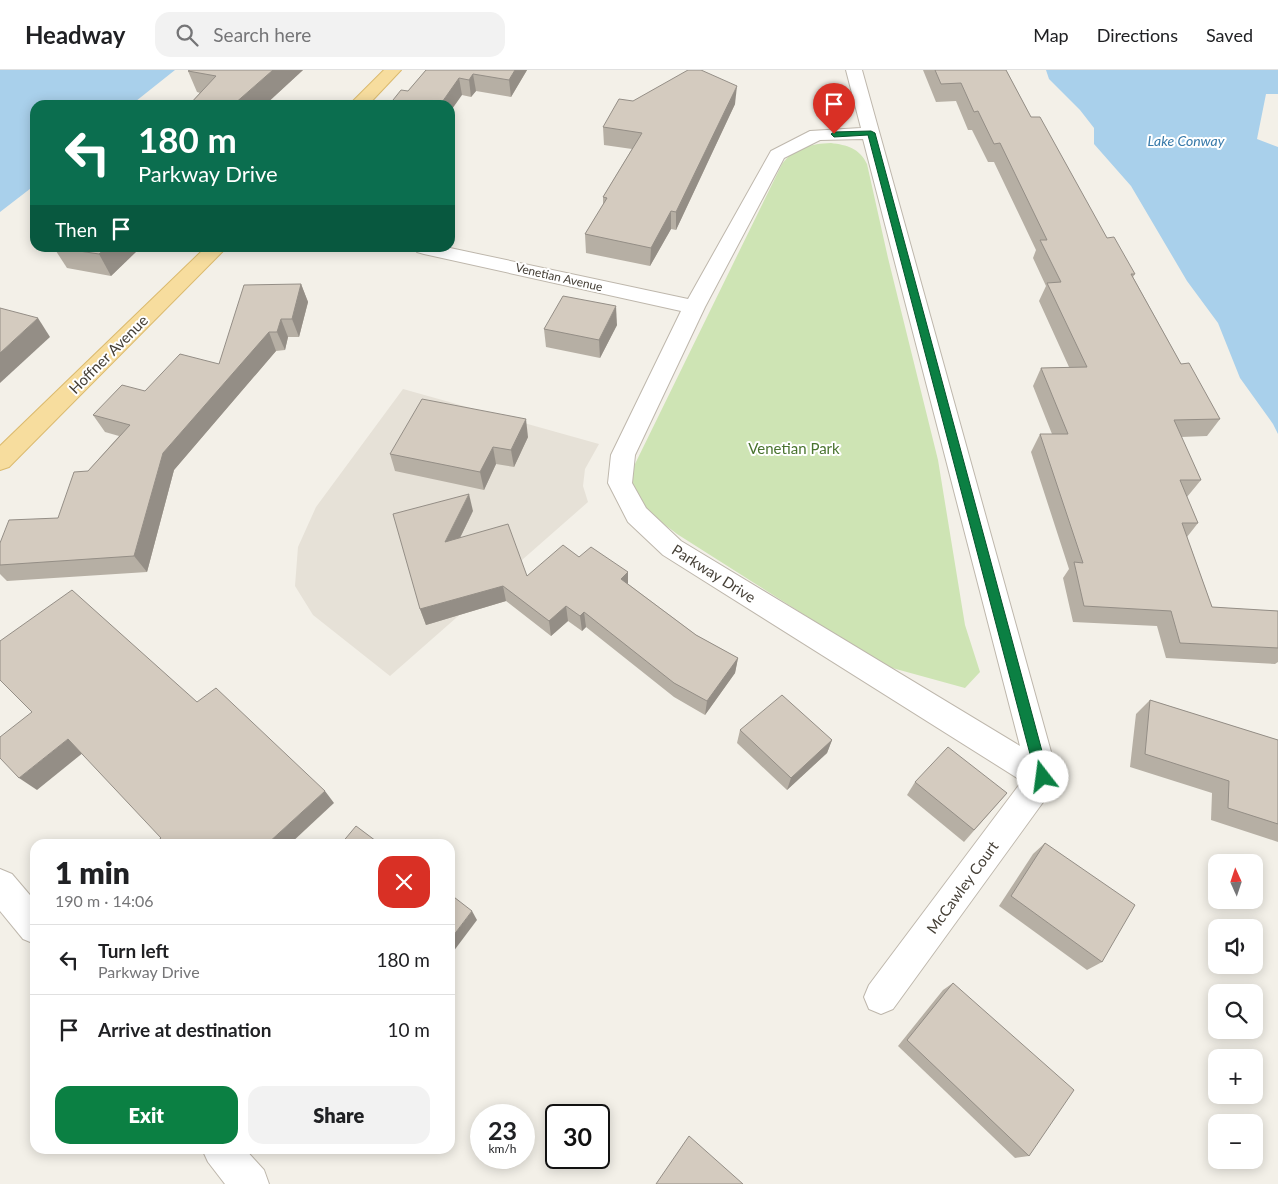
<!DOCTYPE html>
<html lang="en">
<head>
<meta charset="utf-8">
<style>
  body { margin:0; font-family:Lato,sans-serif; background:#f2f2f2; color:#202124; height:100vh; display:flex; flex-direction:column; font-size:19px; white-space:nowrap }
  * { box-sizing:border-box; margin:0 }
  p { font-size:16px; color:#757577 }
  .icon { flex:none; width:28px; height:28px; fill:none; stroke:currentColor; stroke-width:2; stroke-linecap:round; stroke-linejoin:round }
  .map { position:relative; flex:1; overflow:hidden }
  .drawer { position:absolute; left:30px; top:769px; width:425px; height:315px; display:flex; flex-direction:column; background:#fff; border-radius:15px; box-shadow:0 2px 12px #0003 }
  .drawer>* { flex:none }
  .hud { position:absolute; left:30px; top:30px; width:425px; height:152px; border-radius:15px; box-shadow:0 2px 12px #0003; background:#0b6e4f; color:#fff; overflow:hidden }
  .needle { width:32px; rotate:357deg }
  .fabs { position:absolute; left:1208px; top:784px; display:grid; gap:10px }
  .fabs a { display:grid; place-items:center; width:55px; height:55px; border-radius:10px; background:#fff; box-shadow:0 2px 12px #0003; font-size:25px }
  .speed { position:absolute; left:470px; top:1034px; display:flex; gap:10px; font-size:25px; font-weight:700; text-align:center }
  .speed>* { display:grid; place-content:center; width:65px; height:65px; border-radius:50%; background:#fff; box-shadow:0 2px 12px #0003; line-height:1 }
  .speed small { font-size:12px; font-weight:400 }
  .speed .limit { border:2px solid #111; border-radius:8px; background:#fff; color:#111 }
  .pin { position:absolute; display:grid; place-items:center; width:42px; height:42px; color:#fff; margin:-51px -21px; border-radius:50% 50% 50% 0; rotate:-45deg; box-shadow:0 0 5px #0007 }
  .pin .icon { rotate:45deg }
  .me { position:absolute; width:55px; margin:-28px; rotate:345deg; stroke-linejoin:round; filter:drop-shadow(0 0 4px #0008) }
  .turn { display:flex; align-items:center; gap:18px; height:105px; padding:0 25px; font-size:22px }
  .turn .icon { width:65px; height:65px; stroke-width:2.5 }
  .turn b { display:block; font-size:35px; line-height:42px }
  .then { display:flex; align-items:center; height:48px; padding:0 25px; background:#0003; gap:10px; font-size:19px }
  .round { display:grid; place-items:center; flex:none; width:52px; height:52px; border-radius:15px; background:#f2f2f2 }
  .overview { display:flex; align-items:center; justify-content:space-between; height:85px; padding:0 25px }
  h1 { font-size:30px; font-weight:800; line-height:38px }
  .cta { display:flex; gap:10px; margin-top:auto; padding:10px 25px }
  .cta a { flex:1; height:58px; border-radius:15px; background:#0b8043; color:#fff; font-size:20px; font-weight:800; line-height:58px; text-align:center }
  .cta a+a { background:#f2f2f2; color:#202124 }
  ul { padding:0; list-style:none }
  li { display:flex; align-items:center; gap:15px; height:70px; padding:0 25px; border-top:1px solid #e0e0e0 }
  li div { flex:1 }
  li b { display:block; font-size:19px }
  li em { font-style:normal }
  header { display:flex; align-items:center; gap:30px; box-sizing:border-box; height:70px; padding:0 25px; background:#fff; border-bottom:1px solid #e0e0e0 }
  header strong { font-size:24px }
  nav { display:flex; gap:28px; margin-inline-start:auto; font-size:18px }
  .search { width:350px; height:45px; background:#f2f2f2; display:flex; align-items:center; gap:12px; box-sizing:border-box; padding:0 18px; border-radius:15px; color:#757577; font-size:19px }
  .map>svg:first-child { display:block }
  .residential { fill:#e6e1d7 }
  .green { fill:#cee4b4 }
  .water { fill:#a9d0eb }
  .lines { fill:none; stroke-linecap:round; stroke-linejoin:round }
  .minor-casing { stroke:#beb7ac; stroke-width:2 }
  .major-casing { stroke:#dbba6e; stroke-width:2 }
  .minor { fill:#fff; fill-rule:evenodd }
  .major { fill:#f7dd9e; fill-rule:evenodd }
  .wall { fill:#b6afa4 }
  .shaded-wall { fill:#948e86 }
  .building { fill:#d4cbbf; stroke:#948e86 }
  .route { fill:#0b8043; stroke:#07532c }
  .labels { text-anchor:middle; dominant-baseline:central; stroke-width:4; stroke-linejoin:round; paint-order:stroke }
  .far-street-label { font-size:12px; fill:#464037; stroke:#fff }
  .far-water-label { font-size:14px; font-style:italic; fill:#387aaa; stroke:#fff }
  .street-label { font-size:15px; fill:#464037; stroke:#fff }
  .park-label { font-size:15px; fill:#49732f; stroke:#fff }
</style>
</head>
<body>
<header>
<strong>Headway</strong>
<div class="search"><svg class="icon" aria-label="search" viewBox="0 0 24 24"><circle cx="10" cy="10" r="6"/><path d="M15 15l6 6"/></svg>Search here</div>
<nav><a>Map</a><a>Directions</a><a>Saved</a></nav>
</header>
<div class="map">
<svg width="1278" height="1114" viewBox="0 0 1278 1114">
  <rect width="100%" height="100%" fill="#f3f0e8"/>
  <!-- residential -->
  <path class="residential" d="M403 319 599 374 585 399 583 416 588 432 390 606 313 545 295 516 298 477 316 437Z"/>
  <!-- green -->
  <path class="green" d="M831 73C847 75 859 78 867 94L888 188 938 390 965 555 980 602 965 618 885 596 677 464C654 446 625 430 634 396L782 94C795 77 811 74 831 73Z"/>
  <!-- water -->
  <g class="water">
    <path d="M0 0H175L131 35H35V115L0 142Z"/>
    <path d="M1046 0H1278V24H1266L1257 69 1278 77V364L1273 354 1240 308 1218 253 1187 211 1131 116 1094 74V58L1080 40 1049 9Z"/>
  </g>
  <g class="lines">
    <defs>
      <g id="minor">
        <path d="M846 0H862L1058 707 1054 717 893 939 881 944 869 939 864 927 869 915 1022 711 663 485 628 452 608 413 611 385 681 241 424 184 417 182 414 178H450L688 229 771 81 810 61 861 58ZM863 69 1020 676 681 471 646 438 632 413 635 385 705 237 784 88 820 70Z"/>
        <path d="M0 799 12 804 35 831V874L23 869 0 841Z"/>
        <path d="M202 1079H245L264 1100 269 1114H225L208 1092Z"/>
      </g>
      <g id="major">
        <path d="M384 0H401L368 35H349Z"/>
        <path d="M205 178H226L9 397 0 400V376Z"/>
      </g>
    </defs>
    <!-- minor casing -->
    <use href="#minor" class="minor-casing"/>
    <!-- major casing -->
    <use href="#major" class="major-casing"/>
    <!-- minor -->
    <use href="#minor" class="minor"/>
    <!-- major -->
    <use href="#major" class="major"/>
  </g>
  <!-- wall -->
  <g class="wall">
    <path d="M303 0 265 35H189L200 23 197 22 188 1Z"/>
    <path d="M426 0H527L511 27 476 21 471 27 462 25 408 21Z"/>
    <path d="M923 0H1006L1031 47 1107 168 1135 204 1133 207 1181 294 1220 349 1207 366 1181 367 1201 410 1187 427 1198 453 1187 467 1212 537 1278 541V592L1275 594 1166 588 1157 556 1073 552 1063 508 1069 499 1031 382 1040 364H1052L1033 316 1041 298 1069 297 1039 231 1046 216 1033 188 1036 180 994 92H988L972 60H968L956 31 936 32Z"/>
    <path d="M633 31 735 34 676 160 671 159 650 196 586 183 585 164 603 135V127L632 79 604 75 603 57Z"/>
    <path d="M54 178H140L111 206 67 198Z"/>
    <path d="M301 214 308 232 299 267H288L285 280 276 281 174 400 147 502 7 511 0 504V473L58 448 88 401 119 366 105 362 93 345 145 321 219 294Z"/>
    <path d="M617 255 600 288 546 277 544 259Z"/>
    <path d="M528 367 514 397 496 394 484 420 395 401 390 384Z"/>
    <path d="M473 441 460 468 527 506 579 487 628 502V514L696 565 738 588 735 603 705 645 674 627 586 557 582 561 568 551 551 566 506 531 426 555 420 539Z"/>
    <path d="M1150 630 1278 670V772L1211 750 1212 723 1130 697 1136 644Z"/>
    <path d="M740 660 832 670 827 683 787 720 737 673Z"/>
    <path d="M915 712 1007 723 964 772 907 725Z"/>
    <path d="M1045 773 1102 892 1087 900 999 836 1033 784Z"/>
    <path d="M953 913 1029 1086 1015 1088 898 976 943 920Z"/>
  </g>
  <!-- shaded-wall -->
  <g class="shaded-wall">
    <path d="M273 0H303L265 35H233Z"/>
    <path d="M515 0H527L511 27 509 10Z"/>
    <path d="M473 4 476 21 471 27 469 10Z"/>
    <path d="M459 8 462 25 450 42V35H440Z"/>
    <path d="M737 16 735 34 676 160V142Z"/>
    <path d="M671 141V159L650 196 651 178Z"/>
    <path d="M106 178H140L111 206 99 184Z"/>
    <path d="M301 214 308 232 299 267 292 249Z"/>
    <path d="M616 236 617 255 600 288 599 270Z"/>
    <path d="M38 248 50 267 0 313V283Z"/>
    <path d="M281 249 288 267 285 280 277 262Z"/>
    <path d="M269 262 276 281 174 400 147 502 134 486 163 383Z"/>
    <path d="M526 349 528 367 514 397 511 380Z"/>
    <path d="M493 377 496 394 484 420 480 402Z"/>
    <path d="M469 424 473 441 450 488 445 472Z"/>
    <path d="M628 502V518L621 509Z"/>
    <path d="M503 516 506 531 426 555 420 539Z"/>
    <path d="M566 536 568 551 551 566 549 551Z"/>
    <path d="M584 542 586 557 582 561 580 546Z"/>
    <path d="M738 588 735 603 705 645 707 631Z"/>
    <path d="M68 669 84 682 37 720 19 708Z"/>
    <path d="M832 670 827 683 787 720 791 708Z"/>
    <path d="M325 721 334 733 290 774H267Z"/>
    <path d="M472 841 477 850 450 886V870Z"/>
  </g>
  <!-- building -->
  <g class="building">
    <path d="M190 0H273L233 35H189L216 6 188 1Z"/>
    <path d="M426 0H515L509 10 473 4 469 10 459 8 440 35H389L401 20 408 21Z"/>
    <path d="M688 0H701L737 16 676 142 671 141 651 178 585 164 607 128 603 127 642 63 603 57 619 29 633 31Z"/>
    <path d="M935 0H1006L1031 47H1040L1107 168 1114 167 1135 204H1131L1181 294 1189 293 1220 349 1174 350 1201 410H1180L1198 453H1182L1212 537 1278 541V578L1180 573 1171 541 1084 536 1074 492 1083 493 1040 364H1068L1041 298 1087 297 1047 213 1061 212 1040 170H1047L1000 73 994 74 978 41 974 42 961 13 941 14Z"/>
    <path d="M59 178H106L99 184Z"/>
    <path d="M301 214 292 249H281L277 262H269L163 383 134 486 0 495V473L9 450 58 448 74 402 88 401 130 355 93 345 122 315 145 321 180 284 219 294 244 215Z"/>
    <path d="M563 226 616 236 599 270 544 259Z"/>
    <path d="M0 238 38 248 0 283Z"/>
    <path d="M422 329 526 349 511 380 493 377 480 402 390 384Z"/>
    <path d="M469 424 445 472 508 454 527 506 563 475 579 487 591 477 628 502 621 509 696 565 738 588 707 631 674 613 584 542 580 546 566 536 549 551 503 516 420 539 393 444Z"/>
    <path d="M72 520 197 632 216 618 325 721 267 774H154L161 768 68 669 19 708 0 688V667L32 642 0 610V571Z"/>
    <path d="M782 625 832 670 791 708 740 660Z"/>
    <path d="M1150 630 1278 670V754L1228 738 1229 711 1145 684Z"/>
    <path d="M948 677 1007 723 974 760 915 712Z"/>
    <path d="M356 756 380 774H341Z"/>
    <path d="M1045 773 1135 835 1102 892 1011 826Z"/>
    <path d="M450 824 472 841 450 870Z"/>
    <path d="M953 913 1074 1020 1029 1086 907 970Z"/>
    <path d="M689 1066 743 1114H656Z"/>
  </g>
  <!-- route -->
  <path class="route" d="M871 61 875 63 1049 707 1047 711 1043 713 1038 711 1036 707 868 65 834 67 831 64 834 62Z"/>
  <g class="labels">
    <!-- far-street labels -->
    <g class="far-street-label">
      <text transform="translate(559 207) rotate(13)">Venetian Avenue</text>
    </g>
    <!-- far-water labels -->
    <g class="far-water-label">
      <text x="1186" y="70">Lake Conway</text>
    </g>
    <!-- street labels -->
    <g class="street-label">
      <text transform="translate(108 284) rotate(-45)">Hoffner Avenue</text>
      <text transform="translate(714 503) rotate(32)">Parkway Drive</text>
      <text transform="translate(962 817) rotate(-54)">McCawley Court</text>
    </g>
    <!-- park labels -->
    <g class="park-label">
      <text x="794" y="378">Venetian Park</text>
    </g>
  </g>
</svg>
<div class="fabs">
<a><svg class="needle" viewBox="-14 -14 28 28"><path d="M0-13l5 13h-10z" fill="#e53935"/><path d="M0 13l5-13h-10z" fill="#757577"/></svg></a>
<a><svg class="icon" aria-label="sound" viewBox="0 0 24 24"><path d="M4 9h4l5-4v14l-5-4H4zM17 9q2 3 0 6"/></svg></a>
<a><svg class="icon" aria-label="search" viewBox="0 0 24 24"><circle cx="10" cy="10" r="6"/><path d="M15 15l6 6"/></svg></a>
<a>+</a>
<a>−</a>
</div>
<div class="speed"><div>23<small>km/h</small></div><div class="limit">30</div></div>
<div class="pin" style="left:834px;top:64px;background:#d93025"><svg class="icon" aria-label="arrive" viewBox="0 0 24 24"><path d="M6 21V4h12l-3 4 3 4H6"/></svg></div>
<svg class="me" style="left:1043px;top:707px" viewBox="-20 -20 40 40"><circle r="19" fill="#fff"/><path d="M0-13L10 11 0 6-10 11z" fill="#0b8043"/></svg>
<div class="hud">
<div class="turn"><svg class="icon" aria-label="left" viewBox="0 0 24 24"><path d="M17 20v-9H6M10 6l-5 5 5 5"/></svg><div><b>180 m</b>Parkway Drive</div></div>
<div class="then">Then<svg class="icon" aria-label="arrive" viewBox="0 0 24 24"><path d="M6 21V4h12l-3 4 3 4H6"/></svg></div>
</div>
<section class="drawer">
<div class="overview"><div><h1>1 min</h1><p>190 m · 14:06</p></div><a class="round" style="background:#d93025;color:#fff"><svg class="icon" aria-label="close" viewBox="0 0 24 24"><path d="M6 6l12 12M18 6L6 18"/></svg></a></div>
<ul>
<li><svg class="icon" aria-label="left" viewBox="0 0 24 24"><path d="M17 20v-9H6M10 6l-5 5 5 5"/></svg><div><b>Turn left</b><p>Parkway Drive</p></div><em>180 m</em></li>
<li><svg class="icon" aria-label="arrive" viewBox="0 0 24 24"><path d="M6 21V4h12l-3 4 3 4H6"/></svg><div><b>Arrive at destination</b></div><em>10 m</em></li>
</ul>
<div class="cta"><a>Exit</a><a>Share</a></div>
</section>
</div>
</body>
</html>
